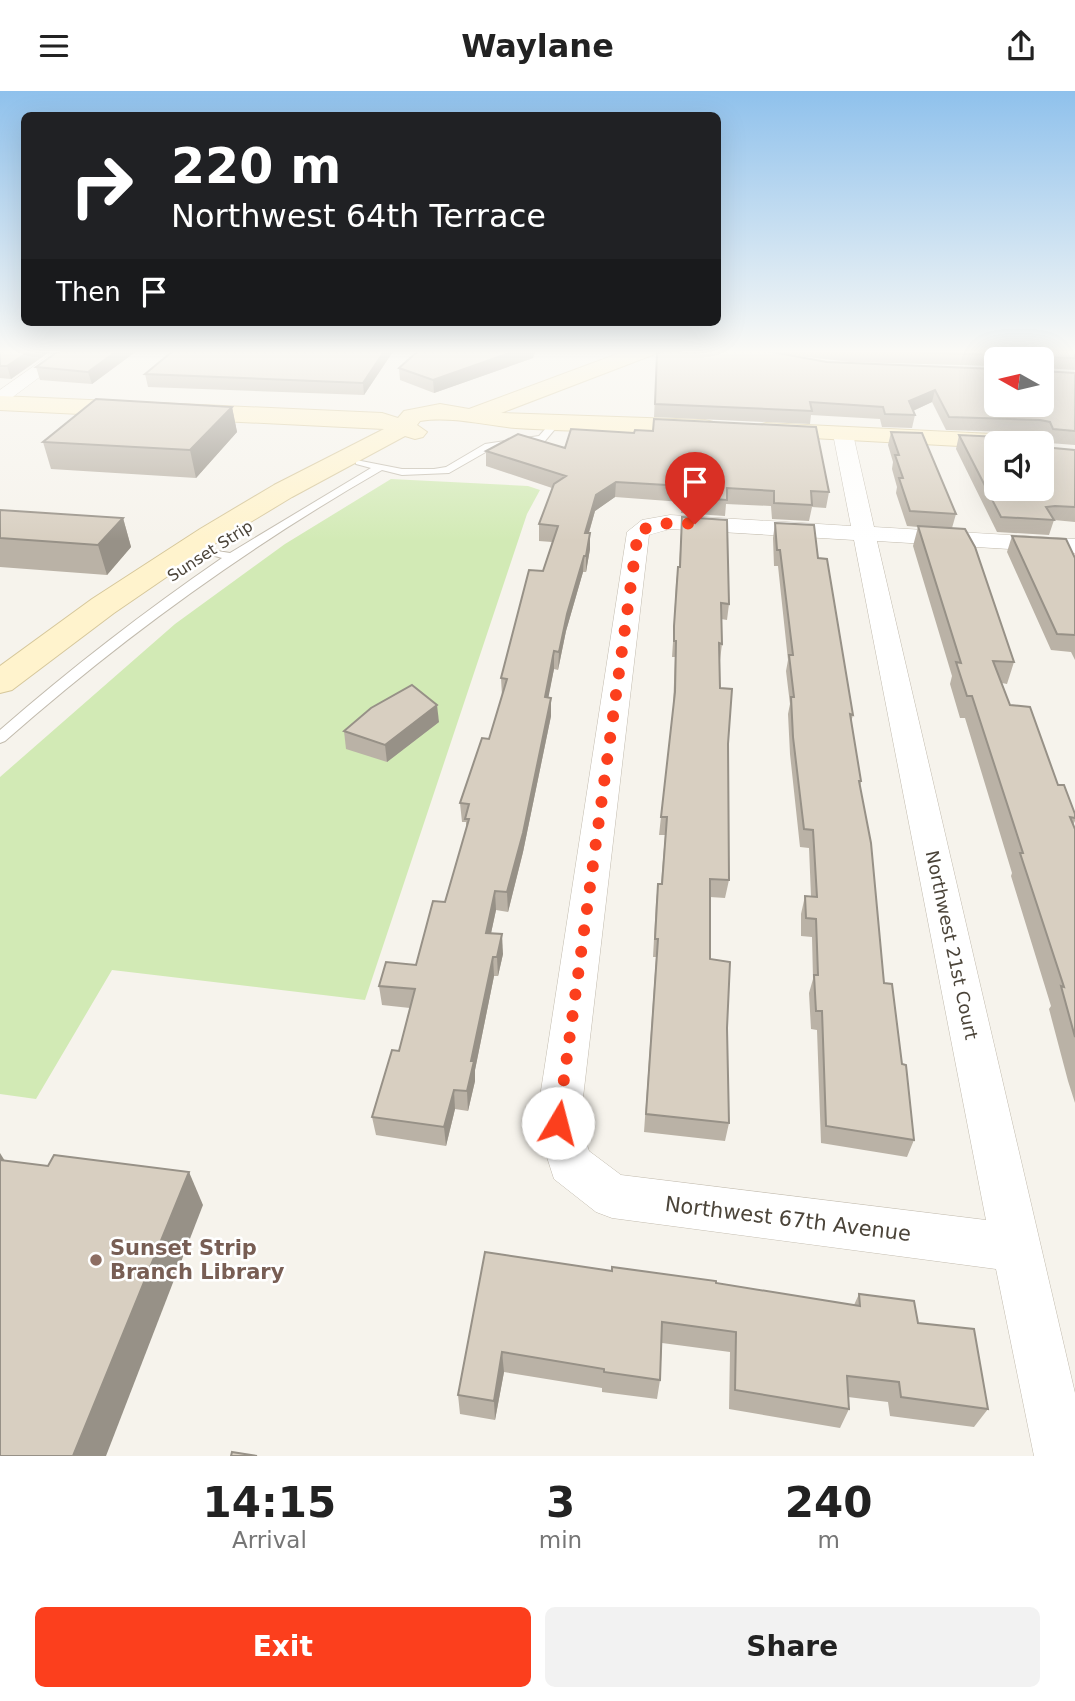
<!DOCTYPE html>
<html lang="en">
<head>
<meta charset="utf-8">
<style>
  body { margin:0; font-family:"DejaVu Sans",sans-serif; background:#f2f2f2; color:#222; height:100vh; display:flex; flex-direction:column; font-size:26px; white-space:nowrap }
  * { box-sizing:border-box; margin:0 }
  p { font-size:23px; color:#767676 }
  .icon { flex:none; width:38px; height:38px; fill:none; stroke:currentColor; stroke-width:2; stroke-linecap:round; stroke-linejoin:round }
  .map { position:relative; height:1365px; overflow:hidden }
  .side { display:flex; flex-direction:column; background:#fff; flex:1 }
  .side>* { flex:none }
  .top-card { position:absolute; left:21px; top:21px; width:700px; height:214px; border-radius:10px; box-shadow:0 7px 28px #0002; background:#202124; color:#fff; overflow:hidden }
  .needle { width:46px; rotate:278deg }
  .controls { position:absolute; left:984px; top:256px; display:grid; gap:14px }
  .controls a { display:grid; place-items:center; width:70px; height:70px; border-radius:10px; background:#fff; box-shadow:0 7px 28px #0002; font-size:35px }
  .pin { position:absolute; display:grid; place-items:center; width:60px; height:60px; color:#fff; margin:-72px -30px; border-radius:50% 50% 50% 0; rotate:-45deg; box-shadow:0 0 7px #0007 }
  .pin .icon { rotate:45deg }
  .me { position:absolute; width:77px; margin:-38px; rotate:8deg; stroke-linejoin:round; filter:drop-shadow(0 0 5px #0008) }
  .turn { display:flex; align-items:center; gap:24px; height:147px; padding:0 35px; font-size:32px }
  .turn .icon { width:91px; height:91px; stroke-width:2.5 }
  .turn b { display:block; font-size:49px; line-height:60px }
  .then { display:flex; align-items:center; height:66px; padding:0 35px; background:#0003; gap:14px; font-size:26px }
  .eta { display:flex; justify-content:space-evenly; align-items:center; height:119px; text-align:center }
  .eta b { font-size:42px; font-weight:700; line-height:49px }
  .button { display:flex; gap:14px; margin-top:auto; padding:14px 35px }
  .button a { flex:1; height:80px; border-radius:10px; background:#fc3f1d; color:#fff; font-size:28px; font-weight:700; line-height:80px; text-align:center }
  .button a+a { background:#f2f2f2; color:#222 }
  header { display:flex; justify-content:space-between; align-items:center; height:91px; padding:0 35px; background:#fff; font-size:32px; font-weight:700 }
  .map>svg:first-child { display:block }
  .green { fill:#d2eab5 }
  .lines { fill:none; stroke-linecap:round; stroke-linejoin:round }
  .lane-casing { stroke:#c2bbae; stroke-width:2 }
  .street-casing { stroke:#c2bbae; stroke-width:1 }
  .secondary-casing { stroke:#d6c79b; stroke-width:2 }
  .lane { fill:#fff; fill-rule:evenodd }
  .street { fill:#fff; fill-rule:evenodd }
  .secondary { fill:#fff3cd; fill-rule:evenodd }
  .wall { fill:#bab2a6; fill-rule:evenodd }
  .shaded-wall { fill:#979187 }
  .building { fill:#d8cfc1; stroke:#979187; stroke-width:2; fill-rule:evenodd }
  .route { stroke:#fc3f1d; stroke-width:12; stroke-dasharray:0 21.6 }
  .education-dot { fill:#8d6e63; stroke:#fff; stroke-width:2.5 }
  .labels { text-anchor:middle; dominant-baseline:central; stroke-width:5; stroke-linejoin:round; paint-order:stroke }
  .far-street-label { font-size:16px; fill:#4b4439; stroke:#fff }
  .street-label { font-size:18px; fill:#4b4439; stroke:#fff }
  .near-street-label { font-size:21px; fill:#4b4439; stroke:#fff }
  .near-education-label { font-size:21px; font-weight:bold; fill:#785e54; stroke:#fff; text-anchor:start }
</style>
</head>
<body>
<header><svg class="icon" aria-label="menu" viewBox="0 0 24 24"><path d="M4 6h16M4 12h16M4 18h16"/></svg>Waylane<svg class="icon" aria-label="share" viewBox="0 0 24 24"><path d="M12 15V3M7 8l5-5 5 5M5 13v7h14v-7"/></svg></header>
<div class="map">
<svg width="1075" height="1365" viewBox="0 0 1075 1365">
  <rect width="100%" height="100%" fill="#f6f3ec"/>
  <!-- green -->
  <path class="green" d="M391 388 528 395 540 399 527 423 365 909 112 879 36 1008 0 1003V686L175 533 285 453Z"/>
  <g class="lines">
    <defs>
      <path id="lane" d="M547 336 555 338 545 350 491 358 449 382 402 384 382 379C246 457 122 547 5 650L0 652V639C71 577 145 520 222 467L205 462V458L230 462 371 377 356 373V369L402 378H434L446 376 485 353 539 345Z"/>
      <g id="street">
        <path d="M57 259H76L6 311 0 312V299Z"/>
        <path d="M843 337 853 343 874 436 1075 448V462L877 450 1075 1302V1365H1034L996 1178 612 1127 596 1121 554 1088 536 1032 627 441 642 429 670 424 851 435 833 343ZM670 438 854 449 986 1129 621 1084 589 1060 580 1032 649 444Z"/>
      </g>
      <g id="secondary">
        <path d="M628 259H658L655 263 501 322 705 329 713 331 717 336 713 341 705 343C642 341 578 341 516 337 483 334 452 325 420 330L417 334 427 341 423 346 415 348 405 345 292 406 219 450 114 522 12 599 0 602V575L92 508 200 438 274 394 384 338 0 319V305L382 322 398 327 404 320 440 313 469 318Z"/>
        <path d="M766 332 1036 345 1045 347 1048 352 1041 358V352H996V357L758 344 754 339 758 334Z"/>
      </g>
    </defs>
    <!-- lane casing -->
    <use href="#lane" class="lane-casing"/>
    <!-- street casing -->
    <use href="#street" class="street-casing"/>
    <!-- secondary casing -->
    <use href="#secondary" class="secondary-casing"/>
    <!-- lane -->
    <use href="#lane" class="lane"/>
    <!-- street -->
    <use href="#street" class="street"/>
    <!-- secondary -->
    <use href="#secondary" class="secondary"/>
  </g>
  <!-- wall -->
  <g class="wall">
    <path d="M0 259H52L11 288 0 287Z"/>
    <path d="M138 259 92 293 40 289 36 276Z"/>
    <path d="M394 259 364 304 148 296 145 283Z"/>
    <path d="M665 259H1075V279L1043 277V280L1075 282V354L1049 352 1046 344H1043V356L1075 359V431L1054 429 1049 444 997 441 956 358 959 344 1000 346 1016 341 946 339 932 311 913 320 915 324 912 337 882 336 880 328 811 324 810 333 654 326 657 262ZM773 262 850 271 996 275V268H1041L996 313 827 271Z"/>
    <path d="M533 267 434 302 400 289 399 277Z"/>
    <path d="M232 316 237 341 196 387 51 378 43 351Z"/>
    <path d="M891 341 956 423 952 437 1014 571 1007 593 1002 592 1010 614 1075 723V730L1073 734 1075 738V1012L1068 990 1049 918 1051 915 1011 785 1012 782 965 627H960L950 593 952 585 913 455 918 436 907 435 896 402 897 396 892 378 893 371 888 354Z"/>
    <path d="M565 357 829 401 826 417 812 416 809 430 772 428 771 415 726 413 725 425 681 422 682 411 615 406 595 420 589 442H590V458L586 481H583L566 540 558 579 554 578 548 606 551 607V625L523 761 508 821 496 819 491 842 503 863 498 885H494L475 979V990L468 1020 455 1018 446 1055 376 1044 372 1026 399 960 410 917 382 914 379 895 416 874 445 811 466 738V731H462L460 712 489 648 502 605 501 587 543 480 552 451 539 450V433L552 397 486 375V360Z"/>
    <path d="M0 419 123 427 131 456 107 484 0 476Z"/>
    <path d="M682 426 729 513 727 529 721 528 722 553 720 569V597L728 653 729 789 725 807 710 806V868L727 937 729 1032 725 1050 644 1041 656 866H653L656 811 658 793H661L665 744H659L673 617 675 566H672L673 551 676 492 678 476H679Z"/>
    <path d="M775 432 818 467 853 624 851 631 861 690 860 696 884 892 902 973 914 1049 907 1066 821 1052 817 939 811 938 809 902 813 888 812 846 801 845V823L805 805H811L809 757 800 756 790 663 788 623 790 613 786 580 788 569 778 475H774L773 447Z"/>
    <path d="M1012 445 1075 467V569L1071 561 1051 559 1007 461Z"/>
    <path d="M439 631 387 671 346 658 344 640Z"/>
    <path d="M485 1161 612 1180 716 1192 854 1214 859 1203 918 1232 988 1318 974 1336 890 1325 888 1311 848 1306 849 1318 840 1337 729 1318 730 1261 662 1252 660 1289 657 1308 602 1301V1297L504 1281 495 1329 460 1323 458 1304Z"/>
  </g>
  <!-- shaded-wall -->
  <g class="shaded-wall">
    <path d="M31 259H52L11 288 7 275Z"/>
    <path d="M118 259H138L92 293 88 281Z"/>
    <path d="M385 259H394L364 304 363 292Z"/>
    <path d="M518 259H536L533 267 434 302 433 289Z"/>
    <path d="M935 299 932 311 906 323 909 310Z"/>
    <path d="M232 316 237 341 196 387 190 359Z"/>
    <path d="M616 391 615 406 595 420 584 458 585 442 596 404Z"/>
    <path d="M123 427 131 456 107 484 98 454Z"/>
    <path d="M590 442V458L586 481V465Z"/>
    <path d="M584 465 583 481 566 540 558 579 559 561 567 523Z"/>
    <path d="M554 560V578L545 624V606Z"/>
    <path d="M551 607V625L523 761 508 821 507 801Z"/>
    <path d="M437 614 439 631 387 671 385 654Z"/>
    <path d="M495 800 496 819 487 861 486 842Z"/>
    <path d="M502 843 503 863 498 885 497 866Z"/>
    <path d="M493 866 494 885 475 979V990L468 1020 467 1000 471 970Z"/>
    <path d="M454 999 455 1018 446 1055 444 1036Z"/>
    <path d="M0 1062 17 1089 0 1084Z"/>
    <path d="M189 1081 203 1114 106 1365H73Z"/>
    <path d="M502 1261 504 1281 495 1329 494 1310Z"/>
  </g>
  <!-- building -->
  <g class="building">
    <path d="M0 259H31L7 275H0Z"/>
    <path d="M60 259H118L88 281 36 276Z"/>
    <path d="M174 259H385L363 292 145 283Z"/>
    <path d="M419 259H518L433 289 399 277Z"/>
    <path d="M665 259H760L827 271 996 278V313H1041V268H1000L999 264 855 259H1075V267L1045 266 1042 268 1043 280 1075 282V340L1053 338 1050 331 1040 329 949 326 935 299 909 310 915 324 885 323 883 316 810 311 812 320 655 313 657 262Z"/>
    <path d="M96 308 232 316 190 359 43 351Z"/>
    <path d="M654 328 816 336 829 401 811 400 812 414 774 412V400L727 397V409L683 406V395L616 391 596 404 585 442H590L586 465H584L567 523 559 561 554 560 545 606 551 607 523 742 507 801 495 800 486 842 502 843 497 866H493L471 970H474L467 1000 454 999 444 1036 372 1026 392 959 399 960 415 898 379 895 386 871 416 874 433 810 445 811 469 728H465L469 713 460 712 482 647 489 648 507 588 501 587 529 479 543 480 558 435 539 433 554 393 566 385 486 360 518 343 565 357 571 338 634 342 635 339 653 340Z"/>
    <path d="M891 341 922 342 956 423 910 420 899 387H903L895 364H899Z"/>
    <path d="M1002 341H1043V356L1075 359V416L1055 415 1046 416 1054 429 1001 426 959 344 1000 346ZM996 352H1041V397H996Z"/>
    <path d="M0 419 123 427 98 454 0 447Z"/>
    <path d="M682 426 727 429 729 513 721 512 722 553 719 552 720 597 732 598 728 653 729 789 710 788V868L730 871 727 937 729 1032 646 1023 658 848H655L658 793H662L667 726H661L675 601 676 550H674V535L678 476H680Z"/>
    <path d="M775 432 814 434 818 467 827 468 853 624 850 623 861 690H859L871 752 884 892 892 893 902 973 906 974 914 1049 826 1035 822 920H816L814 884H818L816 828 806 827 805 805 817 806 813 739 804 738 793 646 791 606H794L789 564H793L780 459H777Z"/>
    <path d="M918 435 965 438 975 456 1014 571 993 570 1010 614 1030 616 1058 694H1064L1075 723V727L1070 726 1075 738V946L1061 895 1064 896 1020 762H1023L972 605H967L956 571 961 572Z"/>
    <path d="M1012 445 1066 448 1075 467V544L1057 543Z"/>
    <path d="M412 594 437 614 385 654 344 640 371 617Z"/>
    <path d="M54 1064 189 1081 73 1365H0V1069L48 1075Z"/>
    <path d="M485 1161 612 1180V1176L716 1190V1192L860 1215 859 1203 914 1210 918 1232 974 1238 988 1318 901 1306 899 1291 847 1285 849 1318 735 1299 736 1241 662 1231 660 1289 604 1281V1278L502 1261 494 1310 458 1304Z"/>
    <path d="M232 1361 257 1365H231Z"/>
  </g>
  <!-- sky -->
  <linearGradient id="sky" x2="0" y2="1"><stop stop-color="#8fc1ec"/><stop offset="0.58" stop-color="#fbfaf6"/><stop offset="1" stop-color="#fbfaf6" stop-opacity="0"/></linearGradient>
  <rect width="1075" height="450" fill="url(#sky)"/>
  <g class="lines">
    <!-- route -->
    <path class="route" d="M558 1032 638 441C657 431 674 431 695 433"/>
  </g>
  <!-- markers -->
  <circle class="education-dot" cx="96" cy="1169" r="7"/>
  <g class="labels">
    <!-- far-street labels -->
    <g class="far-street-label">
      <text transform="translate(210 460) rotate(-33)">Sunset Strip</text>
    </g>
    <!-- street labels -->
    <g class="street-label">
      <text transform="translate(952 854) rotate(78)">Northwest 21st Court</text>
    </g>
    <!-- near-street labels -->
    <g class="near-street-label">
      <text transform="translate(788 1128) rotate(7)">Northwest 67th Avenue</text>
    </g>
    <!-- near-education labels -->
    <g class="near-education-label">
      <text x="110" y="1157">Sunset Strip<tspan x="110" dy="24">Branch Library</tspan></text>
    </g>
  </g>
</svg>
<div class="controls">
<a><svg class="needle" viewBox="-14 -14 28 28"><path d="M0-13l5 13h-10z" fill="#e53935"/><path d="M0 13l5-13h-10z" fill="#767676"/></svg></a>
<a><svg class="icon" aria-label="sound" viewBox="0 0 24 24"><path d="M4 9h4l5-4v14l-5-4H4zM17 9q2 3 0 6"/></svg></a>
</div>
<div class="pin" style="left:695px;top:433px;background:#d93025"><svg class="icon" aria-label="arrive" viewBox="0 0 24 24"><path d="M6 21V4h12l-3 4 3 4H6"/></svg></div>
<svg class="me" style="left:558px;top:1032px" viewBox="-20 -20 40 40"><circle r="19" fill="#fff"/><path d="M0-13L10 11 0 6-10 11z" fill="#fc3f1d"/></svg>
<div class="top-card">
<div class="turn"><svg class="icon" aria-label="right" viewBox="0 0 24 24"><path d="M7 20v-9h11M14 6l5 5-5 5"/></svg><div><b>220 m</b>Northwest 64th Terrace</div></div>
<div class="then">Then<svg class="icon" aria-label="arrive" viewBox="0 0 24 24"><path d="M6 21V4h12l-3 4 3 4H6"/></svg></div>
</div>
</div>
<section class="side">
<div class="eta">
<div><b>14:15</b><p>Arrival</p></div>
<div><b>3</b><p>min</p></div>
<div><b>240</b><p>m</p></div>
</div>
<div class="button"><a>Exit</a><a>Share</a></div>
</section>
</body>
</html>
